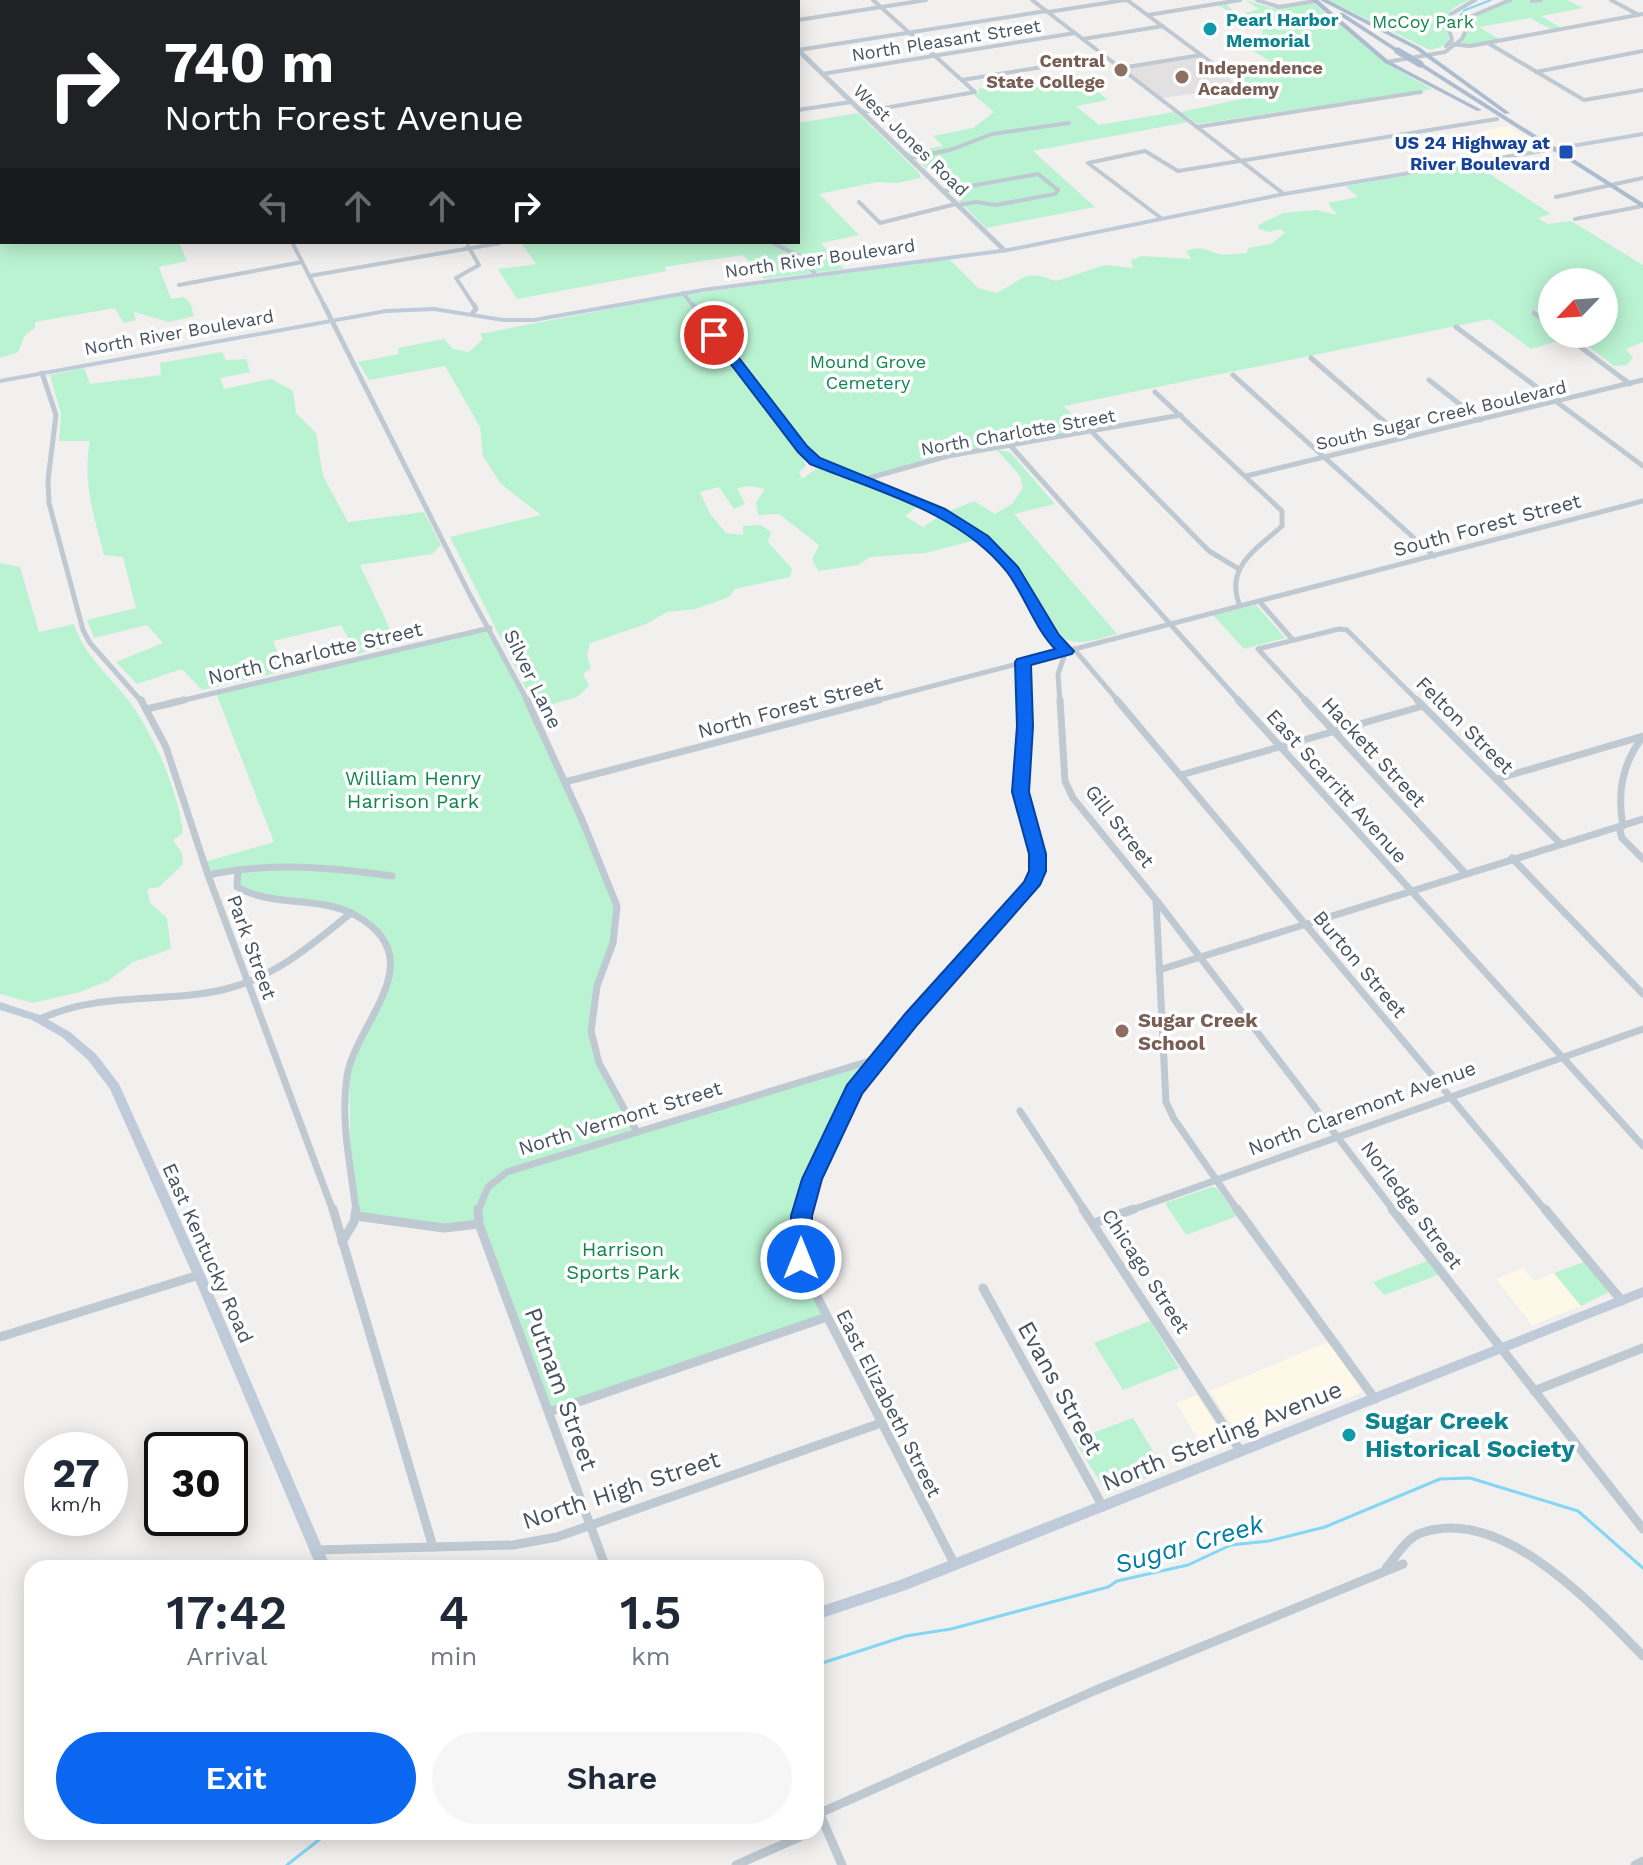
<!DOCTYPE html>
<html lang="en">
<head>
<meta charset="utf-8">
<style>
  body { margin:0; font-family:"Work Sans",sans-serif; background:#f6f6f7; color:#1f2937; height:100vh; display:flex; flex-direction:column; font-size:30px; white-space:nowrap }
  * { box-sizing:border-box; margin:0 }
  p { font-size:26px; color:#747a83 }
  .icon { flex:none; width:44px; height:44px; fill:none; stroke:currentColor; stroke-width:2; stroke-linecap:round; stroke-linejoin:round }
  .map { position:relative; flex:1; overflow:hidden }
  .drawer { position:absolute; left:24px; top:1560px; width:800px; height:280px; display:flex; flex-direction:column; background:#fff; border-radius:24px; box-shadow:0 4px 20px #0003 }
  .drawer>* { flex:none }
  .guide { position:absolute; left:0px; top:0px; width:800px; height:244px; box-shadow:0 4px 20px #0003; background:#202124; color:#fff; overflow:hidden }
  .needle { width:52px; rotate:245deg }
  .fabs { position:absolute; left:1538px; top:268px; display:grid; gap:16px }
  .fabs a { display:grid; place-items:center; width:80px; height:80px; border-radius:50%; background:#fff; box-shadow:0 4px 20px #0003; font-size:40px }
  .speed { position:absolute; left:24px; top:1432px; display:flex; gap:16px; font-size:40px; font-weight:700; text-align:center }
  .speed>* { display:grid; place-content:center; width:104px; height:104px; border-radius:50%; background:#fff; box-shadow:0 4px 20px #0003; line-height:1 }
  .speed small { font-size:20px; font-weight:400 }
  .speed .limit { border:4px solid #111; border-radius:12px; background:#fff; color:#111 }
  .pin { position:absolute; display:grid; place-items:center; width:68px; height:68px; color:#fff; margin:-34px; border:4px solid #fff; border-radius:50%; box-shadow:0 2px 8px #0007 }
  .me { position:absolute; width:88px; margin:-44px; rotate:0deg; stroke-linejoin:round; filter:drop-shadow(0 0 6px #0008) }
  .turn { display:flex; align-items:center; gap:28px; height:168px; padding:0 32px; font-size:36px }
  .turn .icon { width:104px; height:104px; stroke-width:2.5 }
  .turn b { display:block; font-size:56px; line-height:68px }
  .lanes { display:flex; align-items:center; height:76px; padding:0 32px; background:#0003; justify-content:center; gap:40px; direction:ltr }
  .lanes .off { opacity:.35 }
  .eta { display:flex; justify-content:space-evenly; align-items:center; height:136px; text-align:center }
  .eta b { font-size:48px; font-weight:600; line-height:56px }
  .action { display:flex; gap:16px; margin-top:auto; padding:16px 32px }
  .action a { flex:1; height:92px; border-radius:48px; background:#0b66f0; color:#fff; font-size:32px; font-weight:600; line-height:92px; text-align:center }
  .action a+a { background:#f6f6f7; color:#1f2937 }
  .map>svg:first-child { display:block }
  .commercial { fill:#fdf8e7 }
  .education { fill:#e3e0e1 }
  .green { fill:#baf3d2 }
  .lines { fill:none; stroke-linecap:round; stroke-linejoin:round }
  .stream-far1 { stroke:#84d7f3; stroke-width:2 }
  .stream { stroke:#84d7f3; stroke-width:3 }
  .minor-far3 { stroke:#bec9d2; stroke-width:4 }
  .minor-far2 { stroke:#bec9d2; stroke-width:5 }
  .minor-far1 { stroke:#bec9d2; stroke-width:7 }
  .minor { stroke:#bec9d2; stroke-width:9 }
  .tertiary { stroke:#bec9d2; stroke-width:5 }
  .secondary { fill:#c0cbd9; fill-rule:evenodd }
  .primary { fill:#adbdd0; fill-rule:evenodd }
  .primary-bridge { stroke:#adbdd0; stroke-width:7 }
  .route { fill:#0b66f0; stroke:#07429c; stroke-width:2 }
  .culture-dot { fill:#0f9aa8; stroke:#fff; stroke-width:3 }
  .education-dot { fill:#8d6e63; stroke:#fff; stroke-width:3 }
  .transit-dot { fill:#1a4fb4; stroke:#fff; stroke-width:3 }
  .labels { text-anchor:middle; dominant-baseline:central; stroke-width:7; stroke-linejoin:round; paint-order:stroke }
  .far-culture-label { font-size:18px; font-weight:bold; fill:#0d838f; stroke:#fff; text-anchor:start }
  .far-park-label { font-size:18px; fill:#10864f; stroke:#fff }
  .far-street-label { font-size:18px; fill:#46525e; stroke:#fff }
  .far-education-label { font-size:18px; font-weight:bold; fill:#785e54; stroke:#fff; text-anchor:end }
  .far-transit-label { font-size:18px; font-weight:bold; fill:#164399; stroke:#fff; text-anchor:end }
  .street-label { font-size:20px; fill:#46525e; stroke:#fff }
  .park-label { font-size:20px; fill:#10864f; stroke:#fff }
  .education-label { font-size:20px; font-weight:bold; fill:#785e54; stroke:#fff; text-anchor:start }
  .near-street-label { font-size:24px; fill:#46525e; stroke:#fff }
  .near-culture-label { font-size:24px; font-weight:bold; fill:#0d838f; stroke:#fff; text-anchor:start }
  .near-water-label { font-size:26px; font-style:italic; fill:#037da5; stroke:#fff }
</style>
</head>
<body>
<div class="map">
<svg width="1643" height="1865" viewBox="0 0 1643 1865">
  <rect width="100%" height="100%" fill="#f2efef"/>
  <!-- commercial -->
  <g class="commercial">
    <path d="M1509 126 1540 148 1496 157 1471 141 1490 137 1481 131Z"/>
    <path d="M1523 1268 1534 1281 1554 1273 1581 1306 1532 1325 1496 1279Z"/>
    <path d="M1328 1342 1361 1388 1360 1393 1245 1439 1240 1437 1210 1391Z"/>
    <path d="M1197 1395 1227 1442 1224 1447 1207 1454 1176 1403Z"/>
  </g>
  <!-- education -->
  <path class="education" d="M1201 56 1240 87 1163 98 1124 69Z"/>
  <!-- green -->
  <g class="green">
    <path d="M123 0H430L107 2Z"/>
    <path d="M1245 0 1272 8 1313 3 1388 65 1432 89 1198 124 1181 112 1265 94C1253 84 1242 81 1229 72L1273 63 1247 47 1261 38 1263 32 1243 17 1230 16 1231 12 1219 6 1226 4 1238 15 1259 9Z"/>
    <path d="M1328 0H1471C1443 10 1446 15 1449 40L1441 47 1430 50Z"/>
    <path d="M1513 0H1567L1583 8 1541 16 1561 28 1551 29 1530 18 1479 27 1499 39 1469 45 1462 43 1464 26 1471 16Z"/>
    <path d="M1075 73 1108 100 1076 106 1099 125 1174 112 1188 122 1033 151 1095 207 986 228 931 172 907 153 943 146 933 136 973 128 994 112 974 95 979 93 978 89Z"/>
    <path d="M858 113 920 174V178L898 183 877 182 819 194 859 235 821 243 844 269 764 279 743 255 664 267 667 271 517 299 498 269 536 264 521 242H798V123Z"/>
    <path d="M0 131 2 242H179L187 261 159 267 171 299 184 297 190 303 194 316 169 322 134 312 136 320 124 323 115 308 35 322V328L25 335 18 352 0 358Z"/>
    <path d="M1474 164 1551 214 1538 218 1548 224 1571 221 1643 265V342L1626 349 1633 358 1627 365 1614 366 1572 334H1604V282H1552V319L1541 310 1529 312 1552 329V334L1565 339 1531 349 1490 319 1064 406 1086 430 965 451 863 477 835 468 816 456 803 459 806 466 799 472 802 479 816 469H823L918 506 905 516 923 527 940 516 976 540 925 553 870 557 858 565 818 571 812 559 819 545 779 514 758 515 756 502 765 489 750 486 737 488 745 504 734 509 719 487 700 492 710 514 726 533 743 535V526L761 525 771 532 768 542 792 569 790 577 735 589 729 597 695 609 667 612 646 624 590 643 587 656 591 668 583 674 589 686 577 697 536 709 450 537 541 515 501 484 483 456 480 427 445 366 369 380 358 362 399 354 398 348 444 339 453 349 469 352 483 339 480 334 676 296 949 259 978 288 996 293C1025 280 1022 268 1056 281L1105 265 1133 268 1131 260 1142 256 1191 259 1186 251C1201 245 1205 250 1219 254 1226 256 1239 253 1247 253L1248 248 1271 244 1285 233 1280 229 1269 232 1259 229 1258 225 1283 213 1316 210 1337 215 1328 203 1358 197 1345 186Z"/>
    <path d="M222 352 226 360 246 359 250 372 220 378 224 389 271 379 293 391 296 413 316 433 323 476 348 522 424 512 441 545 432 554 360 565 397 644 357 654 341 625 273 641 285 671 202 690 182 669 137 684 116 662 163 643 147 625 94 638 87 620 136 608 123 557 104 555C94 516 82 481 90 441H59L61 414 50 375 84 368 90 384 161 375 160 363Z"/>
    <path d="M997 450 1010 452 1055 504 1014 514 1117 634C1099 638 1078 648 1062 637L1016 565 986 535 950 511 974 501 995 514 1012 504 1023 488 1020 476Z"/>
    <path d="M0 563 20 567 39 632 74 624C83 654 109 675 128 700 153 732 179 793 183 833L173 840 182 853 183 864 159 887 147 889 150 903 167 918 171 949 133 962 108 981 80 992 33 1003 0 994Z"/>
    <path d="M1256 605 1285 638 1244 649 1213 615Z"/>
    <path d="M490 628 583 822 618 918 597 986 593 1047 637 1132 878 1058 854 1090 812 1179 801 1259 827 1317 549 1412 479 1224 444 1228 356 1216 351 1177 349 1068 389 985 392 958 381 937 363 920 333 906 245 894 235 880 237 871 208 875 204 862 274 842 216 693Z"/>
    <path d="M1212 1187 1217 1188 1237 1216 1186 1235 1165 1203Z"/>
    <path d="M1427 1261 1438 1275 1384 1295 1373 1282Z"/>
    <path d="M1584 1262 1609 1292 1581 1306 1554 1273Z"/>
    <path d="M1150 1321 1179 1368 1123 1390 1094 1343Z"/>
    <path d="M1133 1418 1165 1471 1113 1491H1106L1074 1440Z"/>
  </g>
  <g class="lines">
    <!-- stream-far1 -->
    <path class="stream-far1" d="M1454 23 1465 10 1491 0"/>
    <!-- stream -->
    <g class="stream">
      <path d="M816 1665 906 1636 951 1629 1108 1587 1117 1581 1188 1565 1231 1545 1269 1541 1325 1527 1440 1479 1470 1478 1578 1511 1643 1568"/>
      <path d="M287 1865 329 1832"/>
    </g>
    <!-- minor-far3 -->
    <g class="minor-far3">
      <path d="M1032 0 1284 194"/>
      <path d="M1127 0 1223 71"/>
      <path d="M1257 0 1279 7 1315 1"/>
      <path d="M1611 0 1637 14"/>
      <path d="M1532 1 1541 0"/>
      <path d="M1048 12 1125 0"/>
      <path d="M1148 15 1240 0"/>
      <path d="M798 20 926 0"/>
      <path d="M1083 39 1163 26"/>
      <path d="M1488 43 1584 100 1643 90"/>
      <path d="M1449 44 1470 46 1643 14"/>
      <path d="M1446 46 1452 40 1447 23 1451 14 1475 0"/>
      <path d="M798 50 1046 11"/>
      <path d="M1387 62 1445 52 1462 39 1472 16 1510 0"/>
      <path d="M1121 68 1201 55"/>
      <path d="M1536 72 1643 51"/>
      <path d="M822 74 1075 33"/>
      <path d="M962 80 1105 57"/>
      <path d="M798 110 851 102"/>
      <path d="M862 112 975 92 873 0"/>
      <path d="M1197 127 1421 92"/>
      <path d="M909 158 950 150 992 134 1069 123"/>
      <path d="M943 191 1038 174 1058 190 1055 194 996 205 976 202 958 205"/>
      <path d="M1556 197 1643 178"/>
      <path d="M859 202 880 223 956 204"/>
      <path d="M1161 218 1088 163 1145 151 1178 171 1497 119"/>
      <path d="M1575 219 1643 206"/>
      <path d="M292 242 325 307"/>
      <path d="M771 242 801 257 816 275"/>
      <path d="M468 246 479 265 456 278 475 307"/>
      <path d="M309 276 500 243"/>
      <path d="M179 285 302 262"/>
      <path d="M683 293 694 307"/>
    </g>
    <!-- minor-far2 -->
    <g class="minor-far2">
      <path d="M324 305 471 597 528 702"/>
      <path d="M693 305 808 455 823 466C887 491 961 509 1008 563 1031 590 1040 625 1066 651L1058 674 1060 702"/>
      <path d="M1534 313 1552 326"/>
      <path d="M472 314 476 309 474 305"/>
      <path d="M1456 327 1643 466"/>
      <path d="M1563 334 1630 384"/>
      <path d="M1311 358 1402 437"/>
      <path d="M42 373 56 415 48 480 49 503 83 630 90 643 142 702"/>
      <path d="M1233 375 1434 556"/>
      <path d="M1429 380 1480 420"/>
      <path d="M1155 392 1282 511V526C1256 550 1224 567 1240 606"/>
      <path d="M1092 432 1209 551 1239 569"/>
      <path d="M1010 445 1240 702"/>
      <path d="M1246 476 1643 380"/>
      <path d="M862 480 948 456 1181 415"/>
      <path d="M1259 601 1293 640"/>
      <path d="M1074 649 1119 702"/>
      <path d="M1023 662 1024 702"/>
      <path d="M176 702 490 628"/>
      <path d="M871 702 1643 501"/>
      <path d="M1307 702 1258 649 1339 629 1347 630 1419 702"/>
    </g>
    <!-- minor-far1 -->
    <g class="minor-far1">
      <path d="M141 700 166 747 208 875 333 1211"/>
      <path d="M527 700 583 822 617 906 613 943 597 986 591 1031 599 1063 637 1132"/>
      <path d="M1060 700 1065 781 1073 798 1156 900 1166 1102 1174 1119 1238 1211"/>
      <path d="M1117 700 1546 1211"/>
      <path d="M1238 700 1643 1146"/>
      <path d="M1305 700 1465 873"/>
      <path d="M1417 700 1561 844"/>
      <path d="M147 709 184 700"/>
      <path d="M1181 775 1423 706"/>
      <path d="M1497 779 1643 736"/>
      <path d="M565 782 879 700"/>
      <path d="M1623 826C1617 794 1622 764 1642 738"/>
      <path d="M1619 827 1622 838 1643 859"/>
      <path d="M1512 858 1643 994"/>
      <path d="M238 870 237 887C274 908 318 895 355 915 435 959 356 1022 347 1076 340 1121 351 1167 356 1211"/>
      <path d="M208 875C269 862 331 867 392 876"/>
      <path d="M1157 901 1394 1211"/>
      <path d="M1159 970 1643 819"/>
      <path d="M40 1019C100 991 164 1004 226 989 275 977 313 944 351 913"/>
      <path d="M1020 1111 1085 1211"/>
      <path d="M478 1211 488 1187 507 1172 876 1059"/>
      <path d="M804 1211C820 1096 955 968 1031 885 1045 853 1026 826 1021 794 1017 769 1025 729 1024 700"/>
      <path d="M1129 1211 1643 1029"/>
    </g>
    <!-- minor -->
    <g class="minor">
      <path d="M333 1209 433 1547"/>
      <path d="M478 1209 479 1224 606 1568"/>
      <path d="M804 1209 800 1244 811 1285 955 1565"/>
      <path d="M1083 1209 1241 1452"/>
      <path d="M1237 1209 1375 1399"/>
      <path d="M1392 1209 1643 1529"/>
      <path d="M1545 1209 1622 1301"/>
      <path d="M356 1216 444 1228 479 1224"/>
      <path d="M1094 1223 1134 1209"/>
      <path d="M342 1242 354 1222 356 1209"/>
      <path d="M983 1288 1103 1507"/>
      <path d="M0 1337 199 1275"/>
      <path d="M1534 1391 1643 1348"/>
      <path d="M549 1412 827 1317"/>
      <path d="M317 1550 513 1545 557 1537 881 1423"/>
      <path d="M1386 1568C1396 1557 1406 1538 1421 1533 1501 1504 1593 1605 1643 1656"/>
      <path d="M816 1805 842 1865"/>
      <path d="M820 1813 1096 1690 1403 1564"/>
      <path d="M736 1865 811 1832"/>
      <path d="M1635 1865 1643 1861"/>
    </g>
    <!-- tertiary -->
    <path class="tertiary" d="M798 50 1004 250"/>
    <!-- secondary -->
    <g class="secondary">
      <path d="M721 0H734L729 2H716Z"/>
      <path d="M2 119V123L0 124V120Z"/>
      <path d="M1643 132V136L1284 196 1008 252 703 292 534 322H503L434 311 386 313 0 383V379L386 309 434 307 503 318H534L703 288 1008 248 1284 192Z"/>
      <path d="M0 1002 40 1015 70 1032 96 1054 119 1084 205 1275 331 1568H317L193 1275 110 1089 88 1060 62 1037 32 1020 0 1010Z"/>
      <path d="M1643 1287V1297L906 1590 816 1620V1608L900 1580Z"/>
    </g>
    <!-- primary -->
    <g class="primary">
      <path d="M1311 0H1318L1389 61 1482 110 1477 111 1385 63Z"/>
      <path d="M1320 0H1328L1419 47 1510 113 1505 114 1415 49Z"/>
      <path d="M1339 13H1343L1401 51 1396 52 1339 15Z"/>
      <path d="M1418 63H1422L1643 203V208L1418 65Z"/>
    </g>
    <!-- primary-bridge -->
    <path class="primary-bridge" d="M1398 51 1420 64"/>
  </g>
  <!-- route -->
  <path class="route" d="M710 332H719L807 446 820 458 945 509 988 536 1018 567 1059 635 1074 651 1072 654 1031 665 1033 726 1029 792 1046 854V871L1040 885 918 1024 862 1094 822 1179 812 1216V1259L809 1265 801 1267 794 1265 791 1259V1216L802 1179 847 1085 905 1014 1024 882 1029 871V854L1012 792 1017 726 1015 662 1017 659 1055 649C1034 627 1025 596 1007 572 961 513 877 491 810 464L798 452 710 337Z"/>
  <!-- markers -->
  <g class="culture-dot">
    <circle cx="1210" cy="29" r="8"/>
    <circle cx="1349" cy="1435" r="8"/>
  </g>
  <g class="education-dot">
    <circle cx="1121" cy="70" r="8"/>
    <circle cx="1182" cy="77" r="8"/>
    <circle cx="1122" cy="1031" r="8"/>
  </g>
  <rect class="transit-dot" x="1558" y="144" width="16" height="16" rx="4"/>
  <g class="labels">
    <!-- far-culture labels -->
    <g class="far-culture-label">
      <text x="1226" y="19">Pearl Harbor<tspan x="1226" dy="21">Memorial</tspan></text>
    </g>
    <!-- far-park labels -->
    <g class="far-park-label">
      <text x="1423" y="21">McCoy Park</text>
      <text x="868" y="361">Mound Grove<tspan x="868" dy="21">Cemetery</tspan></text>
    </g>
    <!-- far-street labels -->
    <g class="far-street-label">
      <text transform="translate(946 40) rotate(-9)">North Pleasant Street</text>
      <text transform="translate(911 140) rotate(44)">West Jones Road</text>
      <text transform="translate(820 258) rotate(-8)">North River Boulevard</text>
      <text transform="translate(179 332) rotate(-10)">North River Boulevard</text>
      <text transform="translate(1441 415) rotate(-13)">South Sugar Creek Boulevard</text>
      <text transform="translate(1018 432) rotate(-10)">North Charlotte Street</text>
    </g>
    <!-- far-education labels -->
    <g class="far-education-label">
      <text x="1105" y="60">Central<tspan x="1105" dy="21">State College</tspan></text>
      <text x="1198" y="67" text-anchor="start">Independence<tspan x="1198" dy="21">Academy</tspan></text>
    </g>
    <!-- far-transit labels -->
    <g class="far-transit-label">
      <text x="1550" y="142">US 24 Highway at<tspan x="1550" dy="21">River Boulevard</tspan></text>
    </g>
    <!-- street labels -->
    <g class="street-label">
      <text transform="translate(1487 525) rotate(-15)">South Forest Street</text>
      <text transform="translate(315 653) rotate(-13)">North Charlotte Street</text>
      <text transform="translate(533 679) rotate(64)">Silver Lane</text>
      <text transform="translate(790 707) rotate(-15)">North Forest Street</text>
      <text transform="translate(1465 725) rotate(45)">Felton Street</text>
      <text transform="translate(1374 752) rotate(47)">Hackett Street</text>
      <text transform="translate(1337 786) rotate(48)">East Scarritt Avenue</text>
      <text transform="translate(1120 826) rotate(52)">Gill Street</text>
      <text transform="translate(252 947) rotate(70)">Park Street</text>
      <text transform="translate(1360 964) rotate(50)">Burton Street</text>
      <text transform="translate(1362 1108) rotate(-20)">North Claremont Avenue</text>
      <text transform="translate(620 1118) rotate(-17)">North Vermont Street</text>
      <text transform="translate(1412 1205) rotate(53)">Norledge Street</text>
      <text transform="translate(208 1253) rotate(66)">East Kentucky Road</text>
      <text transform="translate(1146 1271) rotate(57)">Chicago Street</text>
      <text transform="translate(889 1403) rotate(63)">East Elizabeth Street</text>
    </g>
    <!-- park labels -->
    <g class="park-label">
      <text x="413" y="778">William Henry<tspan x="413" dy="23">Harrison Park</tspan></text>
      <text x="623" y="1249">Harrison<tspan x="623" dy="23">Sports Park</tspan></text>
    </g>
    <!-- education labels -->
    <g class="education-label">
      <text x="1138" y="1020">Sugar Creek<tspan x="1138" dy="23">School</tspan></text>
    </g>
    <!-- near-street labels -->
    <g class="near-street-label">
      <text transform="translate(1060 1388) rotate(61)">Evans Street</text>
      <text transform="translate(561 1389) rotate(70)">Putnam Street</text>
      <text transform="translate(1222 1436) rotate(-22)">North Sterling Avenue</text>
      <text transform="translate(621 1490) rotate(-18)">North High Street</text>
    </g>
    <!-- near-culture labels -->
    <g class="near-culture-label">
      <text x="1365" y="1421">Sugar Creek<tspan x="1365" dy="28">Historical Society</tspan></text>
    </g>
    <!-- near-water labels -->
    <g class="near-water-label">
      <text transform="translate(1189 1544) rotate(-16)">Sugar Creek</text>
    </g>
  </g>
</svg>
<div class="fabs">
<a><svg class="needle" viewBox="-14 -14 28 28"><path d="M0-13l5 13h-10z" fill="#e53935"/><path d="M0 13l5-13h-10z" fill="#747a83"/></svg></a>
</div>
<div class="speed"><div>27<small>km/h</small></div><div class="limit">30</div></div>
<div class="pin" style="left:714px;top:335px;background:#d93025"><svg class="icon" aria-label="arrive" viewBox="0 0 24 24"><path d="M6 21V4h12l-3 4 3 4H6"/></svg></div>
<svg class="me" style="left:801px;top:1259px" viewBox="-20 -20 40 40"><circle r="17" fill="#0b66f0" stroke="#fff" stroke-width="3"/><path d="M0-11L8 9 0 5-8 9z" fill="#fff"/></svg>
<div class="guide">
<div class="turn"><svg class="icon" aria-label="right" viewBox="0 0 24 24"><path d="M7 20v-9h11M14 6l5 5-5 5"/></svg><div><b>740 m</b>North Forest Avenue</div></div>
<div class="lanes"><svg class="icon off" aria-label="left" viewBox="0 0 24 24"><path d="M17 20v-9H6M10 6l-5 5 5 5"/></svg><svg class="icon off" aria-label="ahead" viewBox="0 0 24 24"><path d="M12 20V5M6 11l6-6 6 6"/></svg><svg class="icon off" aria-label="ahead" viewBox="0 0 24 24"><path d="M12 20V5M6 11l6-6 6 6"/></svg><svg class="icon" aria-label="right" viewBox="0 0 24 24"><path d="M7 20v-9h11M14 6l5 5-5 5"/></svg></div>
</div>
<section class="drawer">
<div class="eta">
<div><b>17:42</b><p>Arrival</p></div>
<div><b>4</b><p>min</p></div>
<div><b>1.5</b><p>km</p></div>
</div>
<div class="action"><a>Exit</a><a>Share</a></div>
</section>
</div>
</body>
</html>
